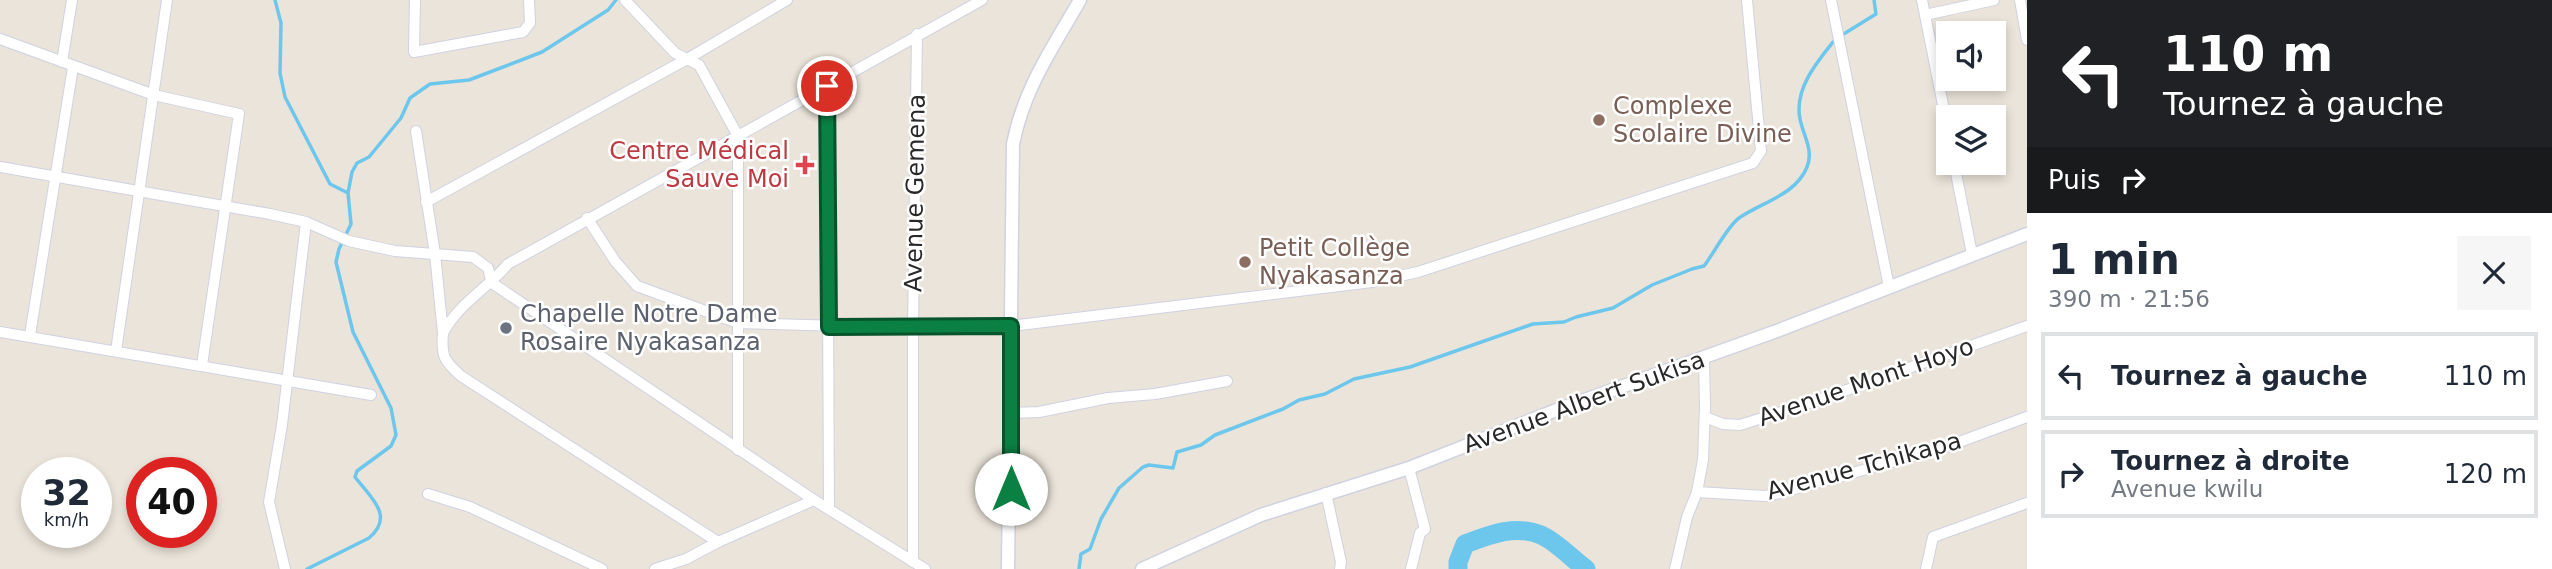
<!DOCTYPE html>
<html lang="fr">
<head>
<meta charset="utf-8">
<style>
  body { margin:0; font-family:"DejaVu Sans",sans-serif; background:#f6f6f7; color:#1f2937; height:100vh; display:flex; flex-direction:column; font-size:26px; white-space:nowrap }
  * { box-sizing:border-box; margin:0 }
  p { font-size:23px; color:#747a83 }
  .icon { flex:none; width:38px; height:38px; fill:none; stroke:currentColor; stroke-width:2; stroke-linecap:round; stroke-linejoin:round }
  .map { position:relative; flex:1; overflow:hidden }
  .sheet { display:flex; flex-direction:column; background:#fff; width:525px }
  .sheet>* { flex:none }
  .banner { background:#202124; color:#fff; overflow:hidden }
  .tools { position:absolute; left:1936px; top:21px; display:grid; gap:14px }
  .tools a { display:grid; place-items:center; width:70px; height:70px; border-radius:0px; background:#fff; box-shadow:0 4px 10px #0003; font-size:35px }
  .speed { position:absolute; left:21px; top:457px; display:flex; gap:14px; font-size:35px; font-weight:700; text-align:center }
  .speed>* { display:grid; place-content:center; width:91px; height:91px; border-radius:50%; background:#fff; box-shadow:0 4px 10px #0003; line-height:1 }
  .speed small { font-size:18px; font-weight:400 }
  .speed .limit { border:10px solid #d22; background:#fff; color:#111 }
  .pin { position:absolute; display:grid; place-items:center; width:60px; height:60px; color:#fff; margin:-30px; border:4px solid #fff; border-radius:50%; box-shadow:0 2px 7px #0007 }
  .me { position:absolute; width:77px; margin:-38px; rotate:0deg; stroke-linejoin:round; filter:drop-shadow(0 0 5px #0008) }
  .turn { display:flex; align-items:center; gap:24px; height:147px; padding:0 21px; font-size:32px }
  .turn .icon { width:91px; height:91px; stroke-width:2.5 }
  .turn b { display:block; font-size:49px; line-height:60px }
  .then { display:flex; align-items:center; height:66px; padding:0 21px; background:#0003; gap:14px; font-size:26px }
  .round { display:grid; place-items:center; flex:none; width:74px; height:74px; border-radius:0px; background:#f6f6f7 }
  .headline { display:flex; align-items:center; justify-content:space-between; height:119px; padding:0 21px }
  h1 { font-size:42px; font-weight:800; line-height:52px }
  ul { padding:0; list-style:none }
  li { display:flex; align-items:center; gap:21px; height:88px; margin:0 14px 10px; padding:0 7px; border:4px solid #e0e1e3; border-radius:0px }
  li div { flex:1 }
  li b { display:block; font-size:26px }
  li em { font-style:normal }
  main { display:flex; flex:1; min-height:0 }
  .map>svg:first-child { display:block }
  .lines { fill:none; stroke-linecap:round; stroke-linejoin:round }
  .stream { stroke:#6dc7ed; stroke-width:3.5 }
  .river { stroke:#6dc7ed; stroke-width:19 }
  .minor-casing { stroke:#cfd2e1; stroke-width:12 }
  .tertiary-casing { stroke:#cfd2e1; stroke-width:15 }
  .minor { stroke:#fff; stroke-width:10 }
  .tertiary { stroke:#fff; stroke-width:12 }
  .route-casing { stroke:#07532c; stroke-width:18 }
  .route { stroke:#0b8043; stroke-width:12 }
  .education-dot { fill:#8d6e63; stroke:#fff; stroke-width:2.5 }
  .health-dot { fill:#e0444e; stroke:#fff; stroke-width:2.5 }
  .worship-dot { fill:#6b7280; stroke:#fff; stroke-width:2.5 }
  .labels { text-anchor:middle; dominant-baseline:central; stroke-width:5; stroke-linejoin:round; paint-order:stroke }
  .education-label { font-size:24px; fill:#785e54; stroke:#fff; text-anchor:start }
  .health-label { font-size:24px; fill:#be3a42; stroke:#fff; text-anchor:end }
  .street-label { font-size:24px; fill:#282828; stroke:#fff }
  .worship-label { font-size:24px; fill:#5b616d; stroke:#fff; text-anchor:start }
</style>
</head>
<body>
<main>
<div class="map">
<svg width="2027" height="569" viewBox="0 0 2027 569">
  <rect width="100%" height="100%" fill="#ebe4da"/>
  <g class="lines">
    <!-- stream -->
    <g class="stream">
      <path d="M275 0 281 23 280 73 285 97 330 184 348 193"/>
      <path d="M1842 35 1876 14 1874 0"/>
      <path d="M307 569 369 538C395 516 371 498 355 477L357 471 391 446 396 435 391 408 353 332 336 262 339 249 351 224 348 193 352 172 357 163 369 157 401 118 410 98 430 84 469 80 542 52 608 10 616 0"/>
      <path d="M1079 569 1081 554 1090 549 1101 519 1119 488 1143 467 1149 465 1173 468 1177 452 1201 445 1215 435 1283 409 1299 400 1325 394 1354 379 1410 367 1533 324 1564 322 1576 317 1613 308 1652 285 1692 269 1704 266C1714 253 1727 227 1739 218 1762 202 1796 195 1807 167 1814 150 1803 135 1800 119 1794 90 1816 63 1833 42"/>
    </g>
    <!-- river -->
    <path class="river" d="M1458 569V562L1465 544C1489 535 1515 524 1541 535 1557 542 1572 559 1586 569"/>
    <defs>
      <g id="minor">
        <path d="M415 0 414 52 523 32 530 23 529 0"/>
        <path d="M625 0 675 53 699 65 738 136V450"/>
        <path d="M1831 0 1889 287"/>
        <path d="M1922 0 1948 130"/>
        <path d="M2020 0 2027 40"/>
        <path d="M1925 15 1994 0"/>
        <path d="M0 39 154 95 239 114 202 365"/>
        <path d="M62 62 72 0"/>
        <path d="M827 86 829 509"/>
        <path d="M416 131 435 254 443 333C441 356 444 361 461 376L718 542"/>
        <path d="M1954 163 1972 254"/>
        <path d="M0 167 270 214 306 222 349 241 395 251 473 257 488 268 492 283 814 500 925 569"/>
        <path d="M426 202 689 58 787 0"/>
        <path d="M587 218 615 261 637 286 738 323 913 328 1011 326 1372 282 1418 272 1753 163 1761 151 1747 0"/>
        <path d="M0 332 371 395"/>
        <path d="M443 333C460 302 486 290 508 264L982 0"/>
        <path d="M30 335 73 67"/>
        <path d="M116 351 167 0"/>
        <path d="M1011 413 1039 412 1108 398 1155 394 1227 381"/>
        <path d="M1705 417 1723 424 1740 425 1816 401 2027 326"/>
        <path d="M1409 468 1425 529 1420 533 1411 569"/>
        <path d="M1697 492 1765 496 1776 494 1943 448 2027 417"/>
        <path d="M1326 493 1341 562 1340 569"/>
        <path d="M428 494 470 507 602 569"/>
        <path d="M913 562V328L917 34"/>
        <path d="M285 569 269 502 282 425 306 222"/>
        <path d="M655 569 686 559 718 542 814 500"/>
        <path d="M1675 569 1687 517 1697 492 1703 460 1705 407 1704 358"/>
        <path d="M1926 569 1933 537 2027 503"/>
      </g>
      <g id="tertiary">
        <path d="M1008 569 1013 144C1024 88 1052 49 1080 0"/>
        <path d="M1142 569 1261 515 1409 468 1554 411 1774 332 2027 234"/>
      </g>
    </defs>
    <!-- minor casing -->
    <use href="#minor" class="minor-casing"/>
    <!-- tertiary casing -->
    <use href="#tertiary" class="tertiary-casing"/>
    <!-- minor -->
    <use href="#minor" class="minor"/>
    <!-- tertiary -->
    <use href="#tertiary" class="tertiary"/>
  </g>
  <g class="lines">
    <defs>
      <path id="route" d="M827 86 829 327 1011 326V489"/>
    </defs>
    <!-- route casing -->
    <use href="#route" class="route-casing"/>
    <!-- route -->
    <use href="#route" class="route"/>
  </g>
  <!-- markers -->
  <g class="education-dot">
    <circle cx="1599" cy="120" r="7"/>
    <circle cx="1245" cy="262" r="7"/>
  </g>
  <path class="health-dot" d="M801.5 154.5h7v7h7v7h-7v7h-7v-7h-7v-7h7z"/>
  <circle class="worship-dot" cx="506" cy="328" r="7"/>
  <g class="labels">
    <!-- education labels -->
    <g class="education-label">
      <text x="1613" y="106">Complexe<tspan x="1613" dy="28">Scolaire Divine</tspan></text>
      <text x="1259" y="248">Petit Collège<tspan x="1259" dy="28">Nyakasanza</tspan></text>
    </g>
    <!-- health labels -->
    <g class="health-label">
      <text x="789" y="151">Centre Médical<tspan x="789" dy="28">Sauve Moi</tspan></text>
    </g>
    <!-- street labels -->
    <g class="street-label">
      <text transform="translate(915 193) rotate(-89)">Avenue Gemena</text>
      <text transform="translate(1866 382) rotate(-19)">Avenue Mont Hoyo</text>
      <text transform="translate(1584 402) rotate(-20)">Avenue Albert Sukisa</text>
      <text transform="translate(1864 466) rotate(-15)">Avenue Tchikapa</text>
    </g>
    <!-- worship labels -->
    <g class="worship-label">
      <text x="520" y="314">Chapelle Notre Dame<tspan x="520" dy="28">Rosaire Nyakasanza</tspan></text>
    </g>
  </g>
</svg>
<div class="tools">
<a><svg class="icon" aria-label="sound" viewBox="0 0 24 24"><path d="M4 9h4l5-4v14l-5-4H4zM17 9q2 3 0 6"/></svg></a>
<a><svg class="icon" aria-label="layers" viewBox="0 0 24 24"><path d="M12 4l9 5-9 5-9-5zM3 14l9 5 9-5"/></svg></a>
</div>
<div class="speed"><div>32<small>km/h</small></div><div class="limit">40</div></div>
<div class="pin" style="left:827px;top:86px;background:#d93025"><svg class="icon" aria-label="arrive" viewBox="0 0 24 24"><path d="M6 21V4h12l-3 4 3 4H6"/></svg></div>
<svg class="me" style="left:1011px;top:489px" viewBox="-20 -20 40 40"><circle r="19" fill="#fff"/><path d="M0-13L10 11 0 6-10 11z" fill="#0b8043"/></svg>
</div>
<section class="sheet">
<div class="banner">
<div class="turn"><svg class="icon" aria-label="left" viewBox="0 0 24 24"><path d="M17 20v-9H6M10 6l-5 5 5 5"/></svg><div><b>110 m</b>Tournez à gauche</div></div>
<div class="then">Puis<svg class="icon" aria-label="right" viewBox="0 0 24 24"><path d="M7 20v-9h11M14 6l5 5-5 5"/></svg></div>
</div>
<div class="headline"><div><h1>1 min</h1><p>390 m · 21:56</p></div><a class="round"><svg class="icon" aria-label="close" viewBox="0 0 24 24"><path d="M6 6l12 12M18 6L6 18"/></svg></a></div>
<ul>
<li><svg class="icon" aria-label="left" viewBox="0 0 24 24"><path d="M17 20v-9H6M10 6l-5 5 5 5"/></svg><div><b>Tournez à gauche</b></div><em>110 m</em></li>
<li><svg class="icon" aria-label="right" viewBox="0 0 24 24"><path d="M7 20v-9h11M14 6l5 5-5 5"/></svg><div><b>Tournez à droite</b><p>Avenue kwilu</p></div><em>120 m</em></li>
</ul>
</section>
</main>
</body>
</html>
